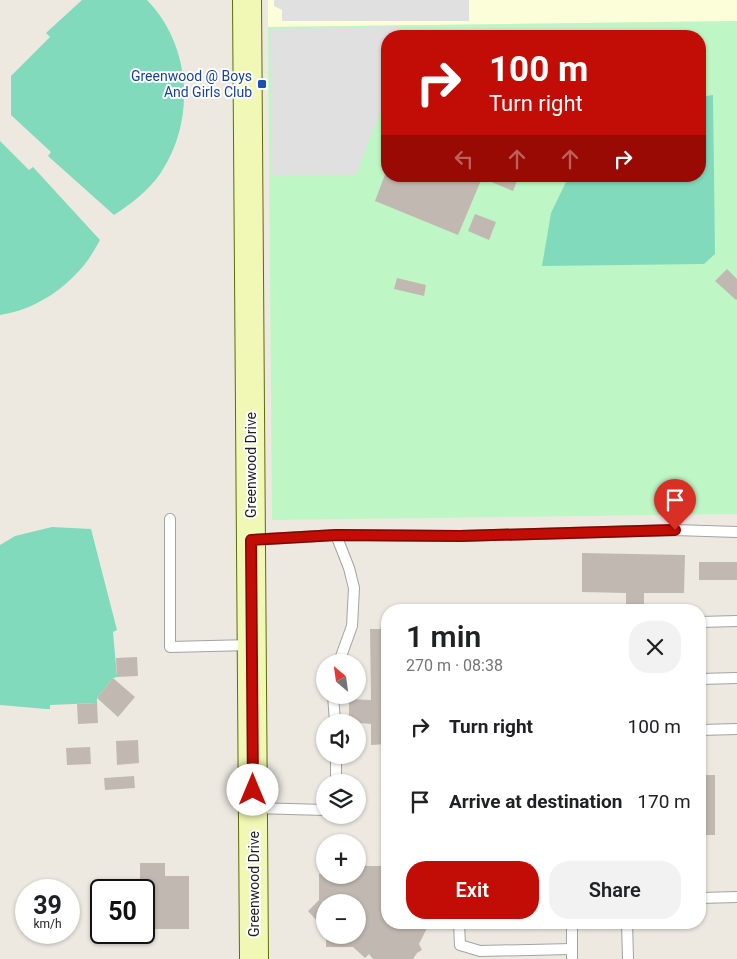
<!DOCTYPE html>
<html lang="en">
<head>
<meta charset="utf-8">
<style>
  body { margin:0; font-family:Roboto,sans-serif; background:#f2f2f2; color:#202124; height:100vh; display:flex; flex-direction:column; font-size:19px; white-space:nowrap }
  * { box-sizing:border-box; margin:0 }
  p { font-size:16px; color:#757577 }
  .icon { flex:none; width:28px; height:28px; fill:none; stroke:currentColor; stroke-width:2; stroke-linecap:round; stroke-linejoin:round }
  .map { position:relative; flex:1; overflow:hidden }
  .panel { position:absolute; left:381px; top:604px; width:325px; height:325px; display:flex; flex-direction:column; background:#fff; border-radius:20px; box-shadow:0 1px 4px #0004 }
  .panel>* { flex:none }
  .banner { position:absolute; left:381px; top:30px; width:325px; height:152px; border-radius:20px; box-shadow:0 1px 4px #0004; background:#c10d06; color:#fff; overflow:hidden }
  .needle { width:32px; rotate:331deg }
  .tools { position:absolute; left:316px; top:654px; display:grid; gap:10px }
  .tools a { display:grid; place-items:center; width:50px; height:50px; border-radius:50%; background:#fff; box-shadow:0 1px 4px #0004; font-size:25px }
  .speed { position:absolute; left:15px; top:879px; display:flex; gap:10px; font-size:25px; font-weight:700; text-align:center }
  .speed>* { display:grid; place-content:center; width:65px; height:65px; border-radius:50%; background:#fff; box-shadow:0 1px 4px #0004; line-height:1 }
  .speed small { font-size:12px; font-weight:400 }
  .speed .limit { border:2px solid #111; border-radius:8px; background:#fff; color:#111 }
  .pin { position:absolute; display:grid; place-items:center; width:42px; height:42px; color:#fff; margin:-51px -21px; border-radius:50% 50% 50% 0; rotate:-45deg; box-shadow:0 0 5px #0007 }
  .pin .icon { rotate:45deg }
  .me { position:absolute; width:55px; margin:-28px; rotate:0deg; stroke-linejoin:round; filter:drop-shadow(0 0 4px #0008) }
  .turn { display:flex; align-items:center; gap:18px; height:105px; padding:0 25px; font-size:22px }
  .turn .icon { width:65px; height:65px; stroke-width:2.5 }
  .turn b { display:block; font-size:35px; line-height:42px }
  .lanes { display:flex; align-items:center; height:48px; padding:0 25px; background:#0003; justify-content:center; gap:25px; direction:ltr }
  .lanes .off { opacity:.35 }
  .round { display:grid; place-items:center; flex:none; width:52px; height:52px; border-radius:20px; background:#f2f2f2 }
  .headline { display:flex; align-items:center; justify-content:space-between; height:85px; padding:0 25px }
  h1 { font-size:30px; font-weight:600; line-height:38px }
  .action { display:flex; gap:10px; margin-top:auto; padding:10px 25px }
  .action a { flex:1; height:58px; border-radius:20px; background:#c10d06; color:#fff; font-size:20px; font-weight:600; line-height:58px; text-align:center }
  .action a+a { background:#f2f2f2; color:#202124 }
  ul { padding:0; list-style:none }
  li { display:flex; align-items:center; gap:15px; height:75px; padding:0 25px }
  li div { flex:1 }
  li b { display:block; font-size:19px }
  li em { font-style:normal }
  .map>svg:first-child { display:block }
  .education { fill:#fcfed9 }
  .park { fill:#bef7c5; fill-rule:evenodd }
  .pitch { fill:#81dabb }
  .parking { fill:#e0e0e0 }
  .building { fill:#c1b9b1 }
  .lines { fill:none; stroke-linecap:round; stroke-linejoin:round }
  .service-casing { stroke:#a3a3a3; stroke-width:12 }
  .secondary-casing { stroke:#5e6d08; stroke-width:30 }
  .service { stroke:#fff; stroke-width:10 }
  .secondary { stroke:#f1f7b5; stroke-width:28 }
  .route-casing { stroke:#7d0804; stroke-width:12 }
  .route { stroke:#c10d06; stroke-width:9 }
  .transit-dot { fill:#1a4fb4; stroke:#fff; stroke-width:2 }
  .labels { text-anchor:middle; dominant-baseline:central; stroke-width:4; stroke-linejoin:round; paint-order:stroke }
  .transit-label { font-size:14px; fill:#164399; stroke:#fff; text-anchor:end }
  .street-label { font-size:14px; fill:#1c1c1c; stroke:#fff }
</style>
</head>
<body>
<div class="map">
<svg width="737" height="959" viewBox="0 0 737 959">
  <rect width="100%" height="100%" fill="#ede9e1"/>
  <!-- education -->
  <path class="education" d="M268 0H737V21L268 27Z"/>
  <!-- park -->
  <path class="park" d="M737 21V514L272 520 268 27ZM388 36H700V176H388Z"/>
  <!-- pitch -->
  <g class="pitch">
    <path d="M82 0H147C192 46 196 122 160 174 148 191 131 204 114 215L48 156 51 152 11 115V76L50 37 46 33Z"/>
    <path d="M713 95 715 254 704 264 542 266 551 213 569 176H700V97Z"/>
    <path d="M0 141 29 170 33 167 100 240C96 247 92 254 88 260 67 288 35 310 0 315Z"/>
    <path d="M52 527 91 529 117 630 113 632 117 677 113 678 97 698V703L50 705V709H46L0 705V545L15 536Z"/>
  </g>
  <!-- parking -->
  <g class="parking">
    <path d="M274 0H469V21H282V10L274 6Z"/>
    <path d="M400 26V36H388L387 94 356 175 272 176 270 29Z"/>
  </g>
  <!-- building -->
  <g class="building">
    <path d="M387 169 388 176H519L513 191 482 178 458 235 375 201Z"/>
    <path d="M475 214 496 222 489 240 468 231Z"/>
    <path d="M727 269 737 279V299L736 300 715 281Z"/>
    <path d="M397 278 426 285 424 296 394 289Z"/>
    <path d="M582 553 685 555 684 593H644V607L648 608V610H587V607L626 608V593L582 592Z"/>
    <rect x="699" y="562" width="38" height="18"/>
    <path d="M370 629H388V744L371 745V724L349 722V699L371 700Z"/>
    <path d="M137 657 138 676 117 677 116 658Z"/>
    <path d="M113 678 135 697 118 717 97 698Z"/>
    <path d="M97 703 98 723 78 724 77 704Z"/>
    <path d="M138 740 139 763 117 765 116 741Z"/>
    <path d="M90 747 91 764 67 765 66 748Z"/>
    <rect x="700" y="775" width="15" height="60"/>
    <path d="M134 776 135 788 105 790 104 778Z"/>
    <path d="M358 858 366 866H388V922H430L419 944 422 950 417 953 413 959H373L369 954 365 958 353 947H326V935H358V902H325V930L308 911 319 900V874L358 875Z"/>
    <path d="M140 863H165V876H189V929H144V890H140Z"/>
  </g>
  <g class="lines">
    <defs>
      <g id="service">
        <path d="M170 519V647L251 645"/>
        <path d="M336 535 349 568 354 588 352 626 339 662"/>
        <path d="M252 540 336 535 460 536 675 530 737 532"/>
        <path d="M700 622 737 621"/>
        <path d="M700 679 737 678"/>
        <path d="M333 695 335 722"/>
        <path d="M700 730 737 729"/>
        <path d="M336 782V755"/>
        <path d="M254 808 325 810"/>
        <path d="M700 898 737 897"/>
        <path d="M459 922 460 945 480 951 572 949"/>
        <path d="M627 922 628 959"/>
        <path d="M572 959V922"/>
      </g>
      <path id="secondary" d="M247 0 254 959"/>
    </defs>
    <!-- service casing -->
    <use href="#service" class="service-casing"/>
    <!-- secondary casing -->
    <use href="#secondary" class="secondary-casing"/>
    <!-- service -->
    <use href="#service" class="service"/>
    <!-- secondary -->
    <use href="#secondary" class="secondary"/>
  </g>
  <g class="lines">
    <defs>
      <path id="route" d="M253 790 251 540 336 535 460 536 675 530"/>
    </defs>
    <!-- route casing -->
    <use href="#route" class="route-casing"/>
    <!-- route -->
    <use href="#route" class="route"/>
  </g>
  <!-- markers -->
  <rect class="transit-dot" x="257" y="79" width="10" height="10" rx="2.5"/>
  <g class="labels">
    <!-- transit labels -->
    <g class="transit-label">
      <text x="252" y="76">Greenwood @ Boys<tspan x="252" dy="16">And Girls Club</tspan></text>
    </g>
    <!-- street labels -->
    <g class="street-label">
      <text transform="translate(251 465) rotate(-90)">Greenwood Drive</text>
      <text transform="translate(254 884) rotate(-90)">Greenwood Drive</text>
    </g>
  </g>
</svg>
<div class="tools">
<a><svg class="needle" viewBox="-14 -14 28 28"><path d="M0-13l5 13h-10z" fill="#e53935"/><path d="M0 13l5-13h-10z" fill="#757577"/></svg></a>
<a><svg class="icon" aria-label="sound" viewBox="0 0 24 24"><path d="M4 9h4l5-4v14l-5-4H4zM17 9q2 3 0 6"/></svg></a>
<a><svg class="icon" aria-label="layers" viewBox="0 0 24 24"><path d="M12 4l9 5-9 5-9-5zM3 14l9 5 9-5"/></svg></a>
<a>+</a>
<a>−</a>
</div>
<div class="speed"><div>39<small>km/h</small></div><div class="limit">50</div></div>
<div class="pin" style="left:675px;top:530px;background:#d93025"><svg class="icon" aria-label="arrive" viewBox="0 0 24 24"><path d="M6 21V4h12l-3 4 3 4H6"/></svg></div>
<svg class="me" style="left:253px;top:790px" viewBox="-20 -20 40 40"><circle r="19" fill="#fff"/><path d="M0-13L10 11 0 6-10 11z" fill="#c10d06"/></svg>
<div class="banner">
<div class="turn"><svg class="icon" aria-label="right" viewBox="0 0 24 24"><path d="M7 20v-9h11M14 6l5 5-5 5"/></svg><div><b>100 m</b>Turn right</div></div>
<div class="lanes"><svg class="icon off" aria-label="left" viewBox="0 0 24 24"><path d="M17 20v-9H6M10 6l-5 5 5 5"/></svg><svg class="icon off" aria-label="ahead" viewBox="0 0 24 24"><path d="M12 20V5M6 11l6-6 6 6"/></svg><svg class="icon off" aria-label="ahead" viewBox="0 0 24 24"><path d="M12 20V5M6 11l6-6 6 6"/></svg><svg class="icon" aria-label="right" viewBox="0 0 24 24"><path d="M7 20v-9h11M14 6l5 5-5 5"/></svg></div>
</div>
<section class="panel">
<div class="headline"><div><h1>1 min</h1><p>270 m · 08:38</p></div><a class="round"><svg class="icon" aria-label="close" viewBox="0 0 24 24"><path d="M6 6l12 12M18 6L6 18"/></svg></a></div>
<ul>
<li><svg class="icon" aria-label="right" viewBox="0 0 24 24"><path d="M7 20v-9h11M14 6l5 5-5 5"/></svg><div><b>Turn right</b></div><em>100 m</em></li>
<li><svg class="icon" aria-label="arrive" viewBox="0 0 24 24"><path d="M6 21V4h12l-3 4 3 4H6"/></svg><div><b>Arrive at destination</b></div><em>170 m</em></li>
</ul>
<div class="action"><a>Exit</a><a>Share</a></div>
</section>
</div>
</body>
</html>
